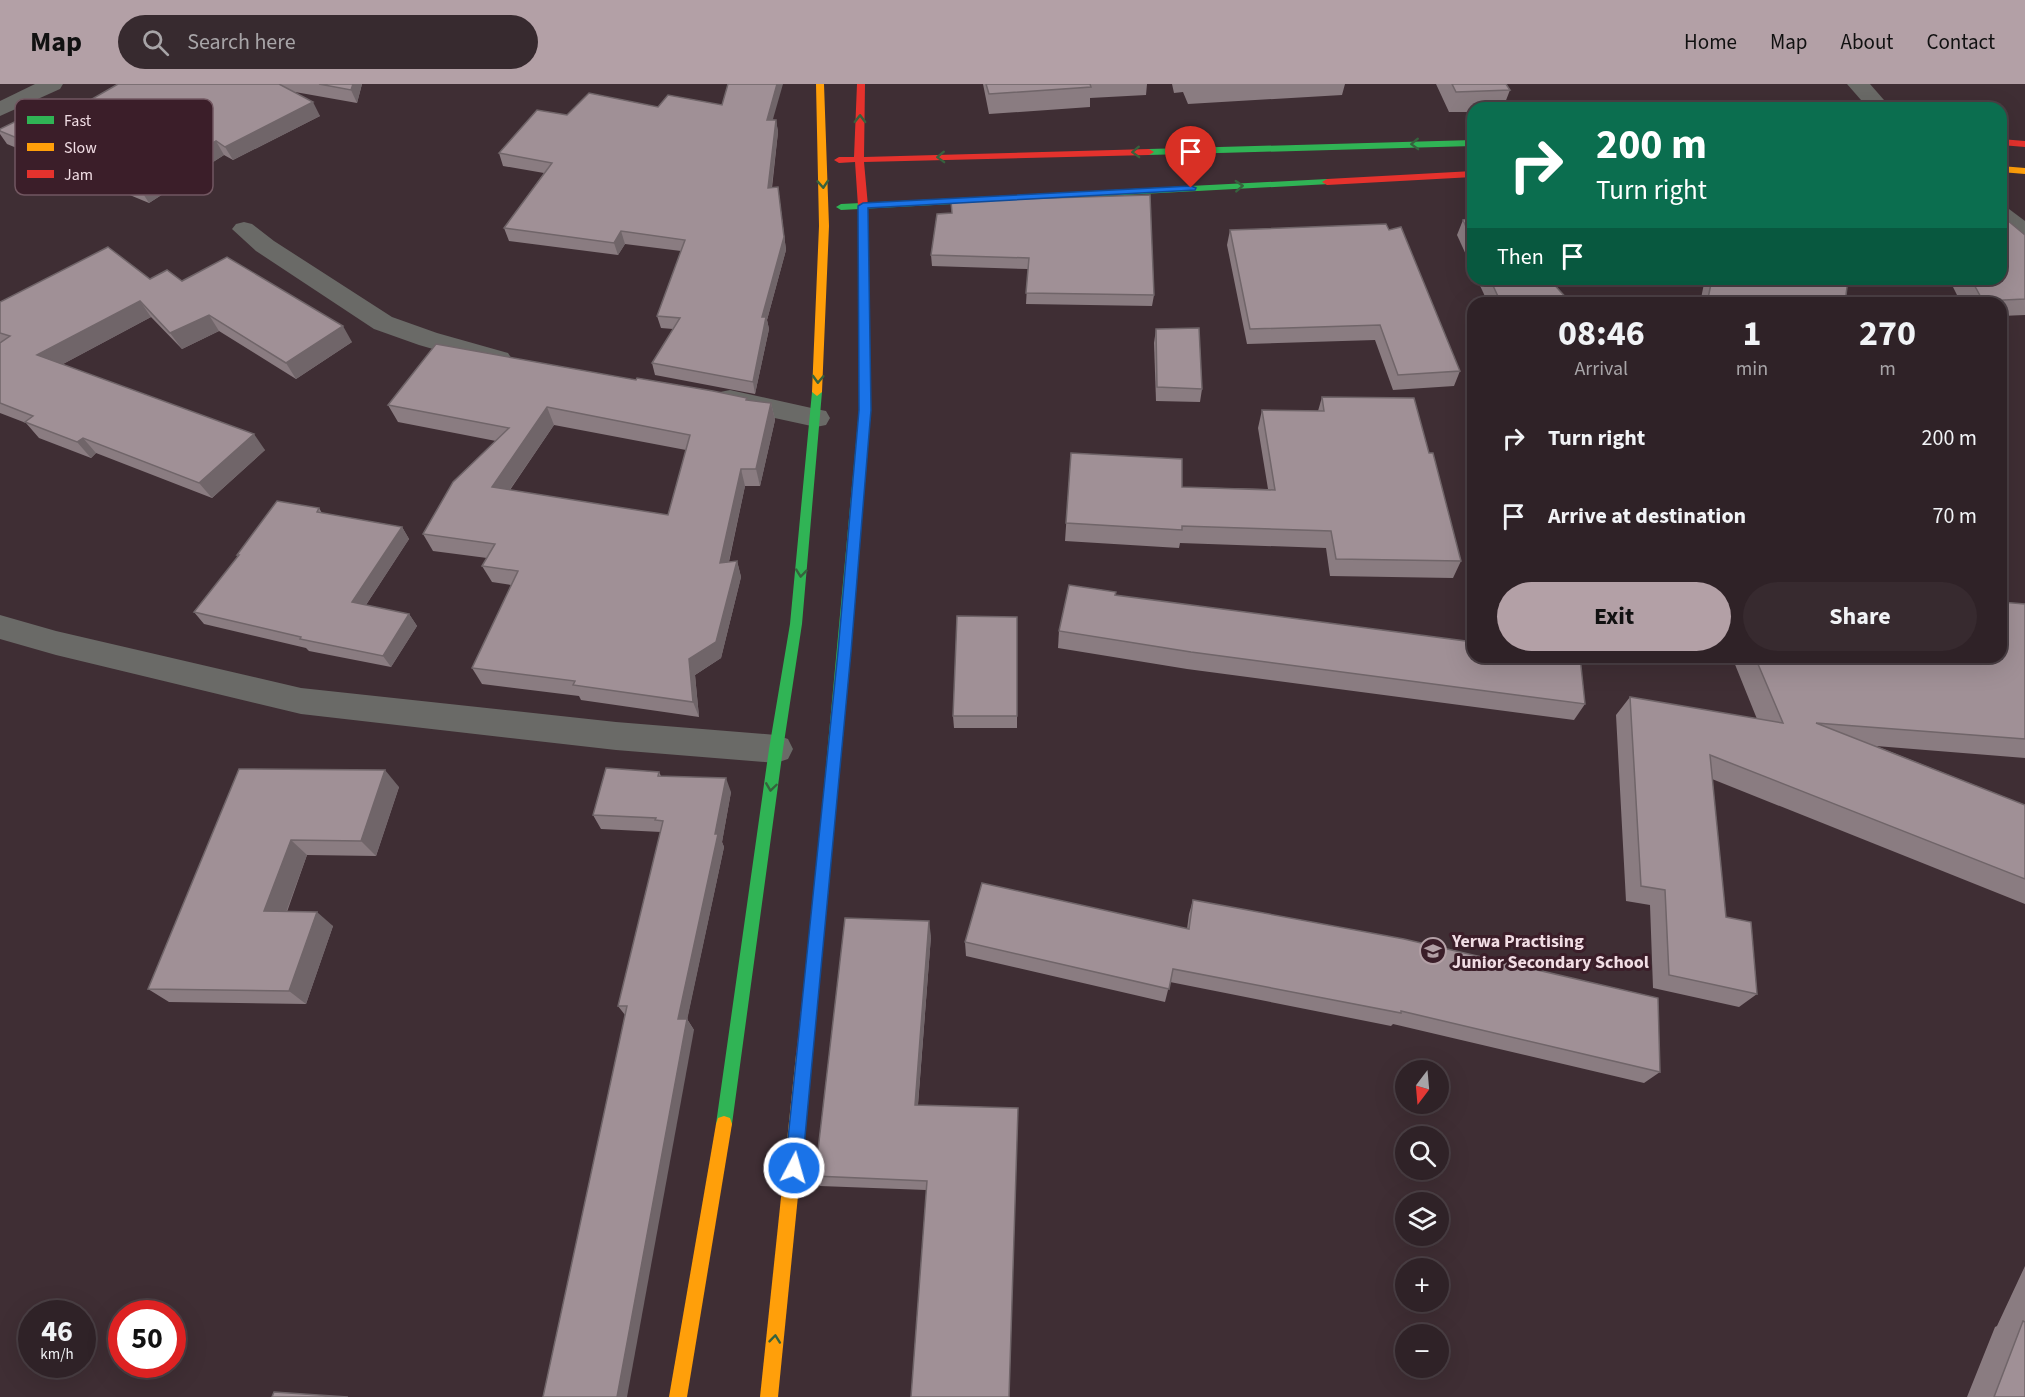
<!DOCTYPE html>
<html lang="en">
<head>
<meta charset="utf-8">
<style>
  body { margin:0; font-family:"Source Sans 3",sans-serif; background:#372a2f; color:#f1f3f6; height:100vh; display:flex; flex-direction:column; font-size:22px; white-space:nowrap }
  * { box-sizing:border-box; margin:0 }
  p { font-size:20px; color:#a7a4a7 }
  .icon { flex:none; width:33px; height:33px; fill:none; stroke:currentColor; stroke-width:2; stroke-linecap:round; stroke-linejoin:round }
  .map { position:relative; flex:1; overflow:hidden }
  .drawer { position:absolute; left:1467px; top:213px; width:540px; height:366px; display:flex; flex-direction:column; background:#2f2227; border-radius:18px; box-shadow:0 6px 24px #0002,0 0 0 2px #4a3f44 }
  .drawer>* { flex:none }
  .hud { position:absolute; left:1467px; top:18px; width:540px; height:183px; border-radius:18px; box-shadow:0 6px 24px #0002,0 0 0 2px #4a3f44; background:#0b6e4f; color:#fff; overflow:hidden }
  .needle { width:39px; rotate:196deg }
  .buttons { position:absolute; left:1395px; top:976px; display:grid; gap:12px }
  .buttons a { display:grid; place-items:center; width:54px; height:54px; border-radius:50%; background:#2f2227; box-shadow:0 6px 24px #0002,0 0 0 2px #4a3f44; font-size:30px }
  .speed { position:absolute; left:18px; top:1216px; display:flex; gap:12px; font-size:30px; font-weight:700; text-align:center }
  .speed>* { display:grid; place-content:center; width:78px; height:78px; border-radius:50%; background:#2f2227; box-shadow:0 6px 24px #0002,0 0 0 2px #4a3f44; line-height:1 }
  .speed small { font-size:15px; font-weight:400 }
  .speed .limit { border:9px solid #d22; background:#fff; color:#111 }
  .pin { position:absolute; display:grid; place-items:center; width:51px; height:51px; color:#fff; margin:-62px -26px; border-radius:50% 50% 50% 0; rotate:-45deg; box-shadow:0 0 6px #0007 }
  .pin .icon { rotate:45deg }
  .me { position:absolute; width:66px; margin:-33px; rotate:6deg; stroke-linejoin:round; filter:drop-shadow(0 0 4px #0008) }
  .turn { display:flex; align-items:center; gap:21px; height:126px; padding:0 30px; font-size:27px }
  .turn .icon { width:78px; height:78px; stroke-width:2.5 }
  .turn b { display:block; font-size:42px; line-height:51px }
  .then { display:flex; align-items:center; height:57px; padding:0 30px; background:#0003; gap:12px; font-size:22px }
  .eta { display:flex; justify-content:space-evenly; align-items:center; height:102px; text-align:center }
  .eta b { font-size:36px; font-weight:700; line-height:42px }
  .action { display:flex; gap:12px; margin-top:auto; padding:12px 30px }
  .action a { flex:1; height:69px; border-radius:36px; background:#b3a0a6; color:#111; font-size:24px; font-weight:700; line-height:69px; text-align:center }
  .action a+a { background:#372a2f; color:#f1f3f6 }
  ul { padding:0; list-style:none }
  li { display:flex; align-items:center; gap:18px; height:78px; padding:0 30px }
  li div { flex:1 }
  li b { display:block; font-size:22px }
  li em { font-style:normal }
  header { display:flex; align-items:center; gap:36px; box-sizing:border-box; height:84px; padding:0 30px; background:#b3a0a6; color:#111 }
  header strong { font-size:28px }
  nav { display:flex; gap:33px; margin-inline-start:auto; font-size:21px }
  .search { width:420px; height:54px; background:#372a2f; display:flex; align-items:center; gap:15px; box-sizing:border-box; padding:0 21px; border-radius:33px; color:#a7a4a7; font-size:22px }
  .map>svg:first-child { display:block }
  .lines { fill:none; stroke-linecap:round; stroke-linejoin:round }
  .street { fill:#6a6a67; fill-rule:evenodd }
  .fast { fill:#30b455; fill-rule:evenodd }
  .slow { fill:#ff9f0a; fill-rule:evenodd }
  .jam { fill:#e5322d; fill-rule:evenodd }
  .wall { fill:#8a7c81; fill-rule:evenodd }
  .shaded-wall { fill:#706569 }
  .building { fill:#a09096; stroke:#706569; stroke-width:1.5; fill-rule:evenodd }
  .oneway { stroke:#36623d }
  .route { fill:#1a73e8; stroke:#114b97; stroke-width:1.5 }
  .labels { text-anchor:middle; dominant-baseline:central; stroke-width:6; stroke-linejoin:round; paint-order:stroke }
  .poi-label { font-size:18px; font-weight:bold; fill:#f1dde4; stroke:#3b1e29; text-anchor:start }
  .key { fill:#3b1e29; stroke:#725761; stroke-width:1.5 }
  .key-label { font-size:16px; fill:#f1dde4 }
</style>
</head>
<body>
<header>
<strong>Map</strong>
<div class="search"><svg class="icon" aria-label="search" viewBox="0 0 24 24"><circle cx="10" cy="10" r="6"/><path d="M15 15l6 6"/></svg>Search here</div>
<nav><a>Home</a><a>Map</a><a>About</a><a>Contact</a></nav>
</header>
<div class="map">
<svg width="2025" height="1313" viewBox="0 0 2025 1313">
  <rect width="100%" height="100%" fill="#3f2e34"/>
  <g class="lines">
    <!-- street -->
    <g class="street">
      <path d="M35 0H63L60 5 0 32V17Z"/>
      <path d="M1847 0H1870L1891 24H1868Z"/>
      <path d="M2001 123 2009 125 2025 137V156L2016 154 2001 142Z"/>
      <path d="M244 138 252 140 274 157 392 233 437 249 508 269 512 275 508 281 499 284 419 261 374 245 256 167 232 145 236 140Z"/>
      <path d="M730 306 816 325 826 327 830 334 826 341 816 343 720 322 717 315 720 308Z"/>
      <path d="M0 531 56 547 301 604 616 638 776 651 788 655 793 665 788 675 776 679 616 666 301 630 56 571 0 555Z"/>
    </g>
    <!-- fast -->
    <g class="fast">
      <path d="M1473 56V62L1149 71 1144 68 1149 65Z"/>
      <path d="M1327 95 1330 96V100L841 126 836 123 841 120Z"/>
      <path d="M865 276 870 280 871 326 828 811 826 816 821 818 816 816 814 811 859 326 860 280Z"/>
      <path d="M817 304 822 308 802 540 783 665 732 1040 730 1046 724 1048 718 1046 716 1040 769 665 790 540 812 308Z"/>
    </g>
    <!-- slow -->
    <g class="slow">
      <path d="M816 0H824L829 142 822 308 817 312 812 308 819 142Z"/>
      <path d="M2001 82 2025 84V90L2001 88Z"/>
      <path d="M804 963 810 966 812 971 778 1313H760L796 971 798 966Z"/>
      <path d="M724 1032 730 1034 732 1040 687 1313H669L716 1040 718 1034Z"/>
    </g>
    <!-- jam -->
    <g class="jam">
      <path d="M857 0H865L864 73 1149 65 1154 68 1149 71 864 78 868 122 870 280 865 284 860 280 858 122 855 78 839 79 834 76 839 73H854Z"/>
      <path d="M2001 55 2025 57V63L2001 61Z"/>
      <path d="M1473 87V93L1327 101 1322 98 1327 95Z"/>
      <path d="M821 804 826 806 828 811 812 971 810 976 804 979 798 976 796 971 814 811 816 806Z"/>
    </g>
  </g>
  <!-- wall -->
  <g class="wall">
    <path d="M118 0H362L357 19 295 8 320 32 233 76 224 71 149 119 7 60 0 50V45L61 33Z"/>
    <path d="M983 0H1147L1146 11 1090 14V23L989 30Z"/>
    <path d="M1172 0H1345L1342 11 1188 20 1183 8 1174 9Z"/>
    <path d="M1436 0H1506L1510 6 1503 24H1473V28H1449Z"/>
    <path d="M658 23 776 36 778 48 772 104 778 103 786 166 767 236 769 245 755 310 655 291 652 279 673 245 661 244 657 232 681 167 625 160 618 171 509 157 504 144 544 89 503 82 499 69 567 31Z"/>
    <path d="M937 130 1154 211 1152 222 1026 220 1028 185 932 182 931 171Z"/>
    <path d="M1473 134V186L1457 151 1463 136Z"/>
    <path d="M1230 146H1389L1460 287 1454 302 1393 306 1375 256 1247 260 1227 161Z"/>
    <path d="M2025 151V231L2001 232V219H1961L1949 195H2001Z"/>
    <path d="M150 195 182 197 352 258 296 295 219 247 182 265 151 233 63 280 265 366 212 414 96 369 91 374 39 354 26 339 0 329V218Z"/>
    <path d="M1477 195H1549L1571 219H1488Z"/>
    <path d="M1705 195H1848L1845 219H1700Z"/>
    <path d="M1156 245 1202 305 1200 318 1156 317 1154 259Z"/>
    <path d="M1322 313 1429 369 1461 477 1453 494 1330 492 1326 464 1180 459 1179 464 1065 457 1071 369 1182 403 1268 405 1258 344 1262 326 1318 327Z"/>
    <path d="M747 316 771 319 775 336 760 402H745L729 478 737 477 741 493 721 574 695 591 699 633 581 616 579 612 482 600 472 584 511 501 492 498 482 482 487 474 433 467 423 450 496 357 398 338 388 321ZM554 341 686 366 668 431 510 406Z"/>
    <path d="M319 424 322 429 402 443 409 455 366 521 409 530 417 542 391 583 309 567 306 564 204 540 194 528 238 473 237 471Z"/>
    <path d="M1115 511 1585 620 1574 636 1187 585 1058 564 1059 547Z"/>
    <path d="M2025 520V674L1876 662 2025 721V820L1712 695 1726 833 1757 910 1739 923 1653 904 1650 821 1626 817 1616 631 1630 613 1757 635 1732 573H2001Z"/>
    <path d="M1017 533V644H954L953 632Z"/>
    <path d="M239 685 399 703 376 772 307 771 287 828 333 842 306 920 169 918 148 905Z"/>
    <path d="M659 688 661 692 731 708 722 758 724 763 687 935 694 946 625 931 618 922 661 748 601 745 593 731Z"/>
    <path d="M1193 816 1660 988 1644 999 1393 940 1391 942 1170 898 1165 918 966 872 965 858 1187 845 1189 830Z"/>
    <path d="M931 852 918 1021 1018 1024 926 1106 820 1102 815 1092Z"/>
    <path d="M2025 1182V1313H1967L1995 1243 1997 1242Z"/>
  </g>
  <!-- shaded-wall -->
  <g class="shaded-wall">
    <path d="M353 0H362L357 19 351 6Z"/>
    <path d="M777 0H783L769 49 767 36Z"/>
    <path d="M313 18 320 32 233 76 225 63Z"/>
    <path d="M776 36 778 48 770 117 768 104Z"/>
    <path d="M216 57 224 71 149 119 140 105Z"/>
    <path d="M778 103 786 166 767 236 769 245 755 310 753 298 762 233Z"/>
    <path d="M621 147 625 160 618 171 614 159Z"/>
    <path d="M140 217 151 233 50 287 37 271Z"/>
    <path d="M209 231 219 247 182 265 170 249Z"/>
    <path d="M343 242 352 258 296 295 286 279Z"/>
    <path d="M771 319 775 336 760 402 756 385Z"/>
    <path d="M547 323 554 341 500 420 492 403Z"/>
    <path d="M254 350 265 366 212 414 199 399Z"/>
    <path d="M83 354 96 369 91 374 77 358Z"/>
    <path d="M741 385 745 402 725 495 720 479Z"/>
    <path d="M402 443 409 455 360 530 352 518Z"/>
    <path d="M737 477 741 493 721 574 695 591 699 633 693 618 689 575Z"/>
    <path d="M409 530 417 542 391 583 383 572Z"/>
    <path d="M385 686 399 703 376 772 361 757Z"/>
    <path d="M726 694 731 708 722 758 724 763 685 946 678 935Z"/>
    <path d="M291 756 307 771 281 842 264 827Z"/>
    <path d="M317 828 333 842 306 920 289 907Z"/>
    <path d="M929 837 931 852 917 1032 915 1021Z"/>
    <path d="M687 935 694 946 627 1313H617Z"/>
  </g>
  <!-- building -->
  <g class="building">
    <path d="M118 0H279L313 18 225 63 216 57 140 105 0 47V45L43 24 61 33Z"/>
    <path d="M319 0H353L351 6Z"/>
    <path d="M728 0H777L767 36H776L768 104 778 103 784 153 762 233H766L753 298 652 279 680 234 657 232 685 156 621 147 614 159 504 144 552 79 499 69 537 26 567 31 589 9 658 23 668 11 722 21Z"/>
    <path d="M986 0H1090L1091 3 989 10Z"/>
    <path d="M1452 0H1506L1510 6 1456 8Z"/>
    <path d="M1150 111 1154 211 1026 209 1029 174 931 171 937 130 952 129 951 117Z"/>
    <path d="M2001 131 2025 151V215L1983 217 1971 195H2001Z"/>
    <path d="M1473 134V158L1463 136Z"/>
    <path d="M1386 140 1389 146 1401 143 1460 287 1398 291 1380 241 1250 245 1230 146Z"/>
    <path d="M108 163 150 195 167 186 182 197 227 173 343 242 286 279 209 231 170 249 140 217 37 271 254 350 199 399 83 354 77 358 25 338 33 332 0 319V259L10 252 0 249V218Z"/>
    <path d="M1490 195H1549L1571 219H1501Z"/>
    <path d="M1712 195H1848L1845 219H1707Z"/>
    <path d="M1199 244 1202 305 1157 303 1156 245Z"/>
    <path d="M436 260 636 296 637 294 713 307 747 314 746 316 771 319 756 385H741L720 479 737 477 716 558 689 575 693 618 573 601 575 597 472 584 518 487 482 482 495 460 423 450 453 398 509 344 388 321ZM547 323 690 351 668 431 492 403Z"/>
    <path d="M1322 313 1414 314 1429 369H1433L1461 477 1336 475 1331 447 1182 442V446L1066 439 1071 369 1182 375V403L1275 406 1262 326 1324 327Z"/>
    <path d="M277 417 319 424 317 428 402 443 352 518 409 530 383 572 300 555 301 553 194 528 239 471H237Z"/>
    <path d="M1069 501 1116 508 1115 511 1473 558V573H1580L1585 620 1191 568 1059 547Z"/>
    <path d="M2001 518 2025 520V655L1816 639 2025 721V795L1710 671 1726 833 1751 838 1757 910 1669 891 1665 806 1641 802 1630 613 1783 639 1755 573H2001Z"/>
    <path d="M957 532 1017 533V632H953Z"/>
    <path d="M606 684 659 688 658 692 726 694 715 750H718L678 935H687L617 1313H543L627 922H618L663 737 655 736 656 734 593 731Z"/>
    <path d="M239 685 385 686 361 757 291 756 264 827 317 828 289 907 148 905Z"/>
    <path d="M982 799 1189 845 1193 816 1404 855 1658 914 1660 988 1401 927V929L1173 885 1169 905 965 858Z"/>
    <path d="M845 834 929 837 915 1021 1018 1024 1009 1313H911L927 1097 815 1092Z"/>
    <path d="M2023 1237 2025 1238V1313H1994Z"/>
    <path d="M274 1308 348 1313H272Z"/>
  </g>
  <!-- one-way arrows -->
  <defs><path id="oneway-chevron" d="M-2-3.5L2.5 0L-2 3.5" fill="none" stroke-width="1.6" stroke-linecap="round" stroke-linejoin="round" transform="scale(1.5)"/></defs>
  <g class="oneway">
    <use href="#oneway-chevron" transform="translate(860 35) rotate(-89)"/>
    <use href="#oneway-chevron" transform="translate(1415 60) rotate(178)"/>
    <use href="#oneway-chevron" transform="translate(1136 68) rotate(178)"/>
    <use href="#oneway-chevron" transform="translate(941 73) rotate(178)"/>
    <use href="#oneway-chevron" transform="translate(823 100) rotate(86)"/>
    <use href="#oneway-chevron" transform="translate(1239 102) rotate(-3)"/>
    <use href="#oneway-chevron" transform="translate(818 295) rotate(92)"/>
    <use href="#oneway-chevron" transform="translate(801 489) rotate(96)"/>
    <use href="#oneway-chevron" transform="translate(771 703) rotate(98)"/>
    <use href="#oneway-chevron" transform="translate(775 1255) rotate(-84)"/>
  </g>
  <!-- route -->
  <path class="route" d="M1191 102 1196 104 1195 106 868 124 871 326 851 568 802 1084 799 1090 794 1092 788 1090 785 1084 838 568 859 326 858 122 863 119Z"/>
  <!-- icons -->
  <defs>
    <symbol id="school-ring" viewBox="-11 -11 22 22"><circle r="9.5" fill="#3b1e29" stroke="#b3a0a6" stroke-width="1.5"/><path d="M0-5L7-2L0 1L-7-2ZM-4 1L0 2.5L4 1V4Q0 6-4 4Z" fill="#b3a0a6"/></symbol>
  </defs>
  <g fill-rule="evenodd">
    <use href="#school-ring" x="1418" y="852" width="30" height="30"/>
  </g>
  <g class="labels">
    <!-- poi labels -->
    <g class="poi-label">
      <text x="1452" y="857">Yerwa Practising<tspan x="1452" dy="21">Junior Secondary School</tspan></text>
    </g>
  </g>
  <!-- legend -->
  <rect x="15" y="15" width="198" height="96" rx="9" class="key"/>
  <rect x="27" y="32" width="27" height="8" fill="#30b455"/>
  <rect x="27" y="59" width="27" height="8" fill="#ff9f0a"/>
  <rect x="27" y="86" width="27" height="8" fill="#e5322d"/>
  <g class="key-label">
    <text x="64" y="42">Fast</text>
    <text x="64" y="69">Slow</text>
    <text x="64" y="96">Jam</text>
  </g>
</svg>
<div class="buttons">
<a><svg class="needle" viewBox="-14 -14 28 28"><path d="M0-13l5 13h-10z" fill="#e53935"/><path d="M0 13l5-13h-10z" fill="#a7a4a7"/></svg></a>
<a><svg class="icon" aria-label="search" viewBox="0 0 24 24"><circle cx="10" cy="10" r="6"/><path d="M15 15l6 6"/></svg></a>
<a><svg class="icon" aria-label="layers" viewBox="0 0 24 24"><path d="M12 4l9 5-9 5-9-5zM3 14l9 5 9-5"/></svg></a>
<a>+</a>
<a>−</a>
</div>
<div class="speed"><div>46<small>km/h</small></div><div class="limit">50</div></div>
<div class="pin" style="left:1191px;top:104px;background:#d93025"><svg class="icon" aria-label="arrive" viewBox="0 0 24 24"><path d="M6 21V4h12l-3 4 3 4H6"/></svg></div>
<svg class="me" style="left:794px;top:1084px" viewBox="-20 -20 40 40"><circle r="17" fill="#1a73e8" stroke="#fff" stroke-width="3"/><path d="M0-11L8 9 0 5-8 9z" fill="#fff"/></svg>
<div class="hud">
<div class="turn"><svg class="icon" aria-label="right" viewBox="0 0 24 24"><path d="M7 20v-9h11M14 6l5 5-5 5"/></svg><div><b>200 m</b>Turn right</div></div>
<div class="then">Then<svg class="icon" aria-label="arrive" viewBox="0 0 24 24"><path d="M6 21V4h12l-3 4 3 4H6"/></svg></div>
</div>
<section class="drawer">
<div class="eta">
<div><b>08:46</b><p>Arrival</p></div>
<div><b>1</b><p>min</p></div>
<div><b>270</b><p>m</p></div>
</div>
<ul>
<li><svg class="icon" aria-label="right" viewBox="0 0 24 24"><path d="M7 20v-9h11M14 6l5 5-5 5"/></svg><div><b>Turn right</b></div><em>200 m</em></li>
<li><svg class="icon" aria-label="arrive" viewBox="0 0 24 24"><path d="M6 21V4h12l-3 4 3 4H6"/></svg><div><b>Arrive at destination</b></div><em>70 m</em></li>
</ul>
<div class="action"><a>Exit</a><a>Share</a></div>
</section>
</div>
</body>
</html>
